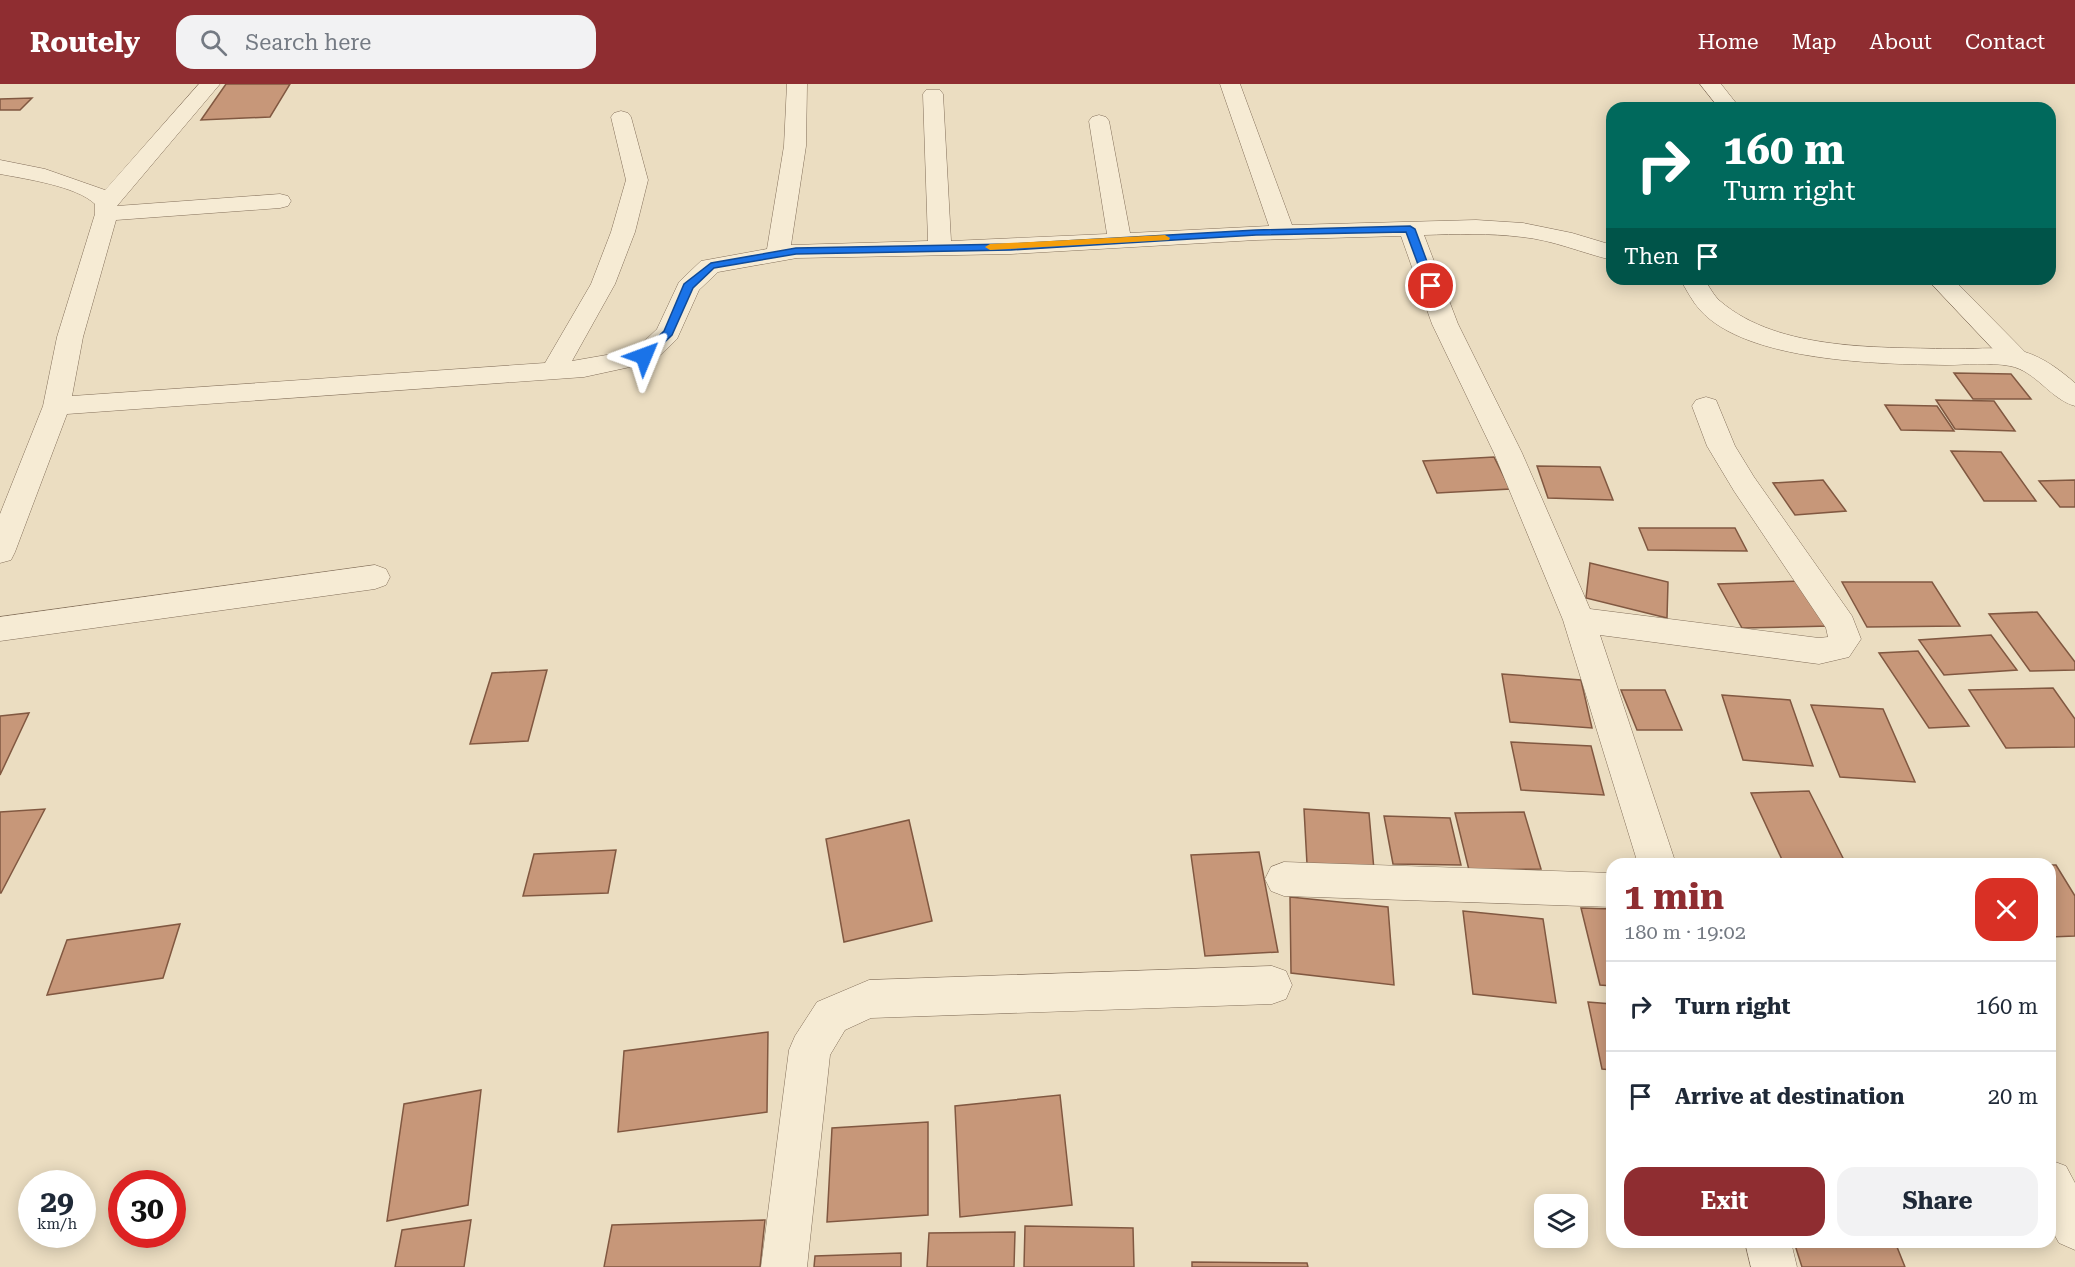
<!DOCTYPE html>
<html lang="en">
<head>
<meta charset="utf-8">
<style>
  body { margin:0; font-family:"Roboto Serif",serif; background:#f2f2f3; color:#1f2937; height:100vh; display:flex; flex-direction:column; font-size:22px; white-space:nowrap }
  * { box-sizing:border-box; margin:0 }
  p { font-size:20px; color:#747a83 }
  .icon { flex:none; width:33px; height:33px; fill:none; stroke:currentColor; stroke-width:2; stroke-linecap:round; stroke-linejoin:round }
  .map { position:relative; flex:1; overflow:hidden }
  .panel { position:absolute; left:1606px; top:774px; width:450px; height:390px; display:flex; flex-direction:column; background:#fff; border-radius:18px; box-shadow:0 3px 15px #0003 }
  .panel>* { flex:none }
  .top-card { position:absolute; left:1606px; top:18px; width:450px; height:183px; border-radius:18px; box-shadow:0 3px 15px #0003; background:#00695c; color:#fff; overflow:hidden }
  .buttons { position:absolute; left:1534px; top:1110px; display:grid; gap:12px }
  .buttons a { display:grid; place-items:center; width:54px; height:54px; border-radius:12px; background:#fff; box-shadow:0 3px 15px #0003; font-size:30px }
  .speed { position:absolute; left:18px; top:1086px; display:flex; gap:12px; font-size:30px; font-weight:700; text-align:center }
  .speed>* { display:grid; place-content:center; width:78px; height:78px; border-radius:50%; background:#fff; box-shadow:0 3px 15px #0003; line-height:1 }
  .speed small { font-size:15px; font-weight:400 }
  .speed .limit { border:9px solid #d22; background:#fff; color:#111 }
  .pin { position:absolute; display:grid; place-items:center; width:51px; height:51px; color:#fff; margin:-26px; border:3px solid #fff; border-radius:50%; box-shadow:0 2px 6px #0007 }
  .me { position:absolute; width:66px; margin:-33px; rotate:46deg; stroke-linejoin:round; filter:drop-shadow(0 0 4px #0008) }
  .turn { display:flex; align-items:center; gap:21px; height:126px; padding:0 18px; font-size:27px }
  .turn .icon { width:78px; height:78px; stroke-width:2.5 }
  .turn b { display:block; font-size:42px; line-height:51px }
  .then { display:flex; align-items:center; height:57px; padding:0 18px; background:#0003; gap:12px; font-size:22px }
  .round { display:grid; place-items:center; flex:none; width:63px; height:63px; border-radius:18px; background:#f2f2f3 }
  .summary { display:flex; align-items:center; justify-content:space-between; height:102px; padding:0 18px }
  h1 { font-size:36px; font-weight:700; line-height:45px; color:#8f2d31 }
  .action { display:flex; gap:12px; margin-top:auto; padding:12px 18px }
  .action a { flex:1; height:69px; border-radius:18px; background:#8f2d31; color:#fff; font-size:24px; font-weight:700; line-height:69px; text-align:center }
  .action a+a { background:#f2f2f3; color:#1f2937 }
  ul { padding:0; list-style:none }
  li { display:flex; align-items:center; gap:18px; height:90px; padding:0 18px; border-top:2px solid #e0e1e3 }
  li div { flex:1 }
  li b { display:block; font-size:22px }
  li em { font-style:normal }
  header { display:flex; align-items:center; gap:36px; box-sizing:border-box; height:84px; padding:0 30px; background:#8f2d31; color:#fff }
  header strong { font-size:28px }
  nav { display:flex; gap:33px; margin-inline-start:auto; font-size:21px }
  .search { width:420px; height:54px; background:#f2f2f3; display:flex; align-items:center; gap:15px; box-sizing:border-box; padding:0 21px; border-radius:18px; color:#747a83; font-size:22px }
  .map>svg:first-child { display:block }
  .building { fill:#c79779; stroke:#815841; stroke-width:1.5 }
  .lines { fill:none; stroke-linecap:round; stroke-linejoin:round }
  .minor-casing { stroke:#836f5a; stroke-width:1 }
  .tertiary-casing { stroke:#836f5a; stroke-width:1 }
  .minor { fill:#f6ebd4; fill-rule:evenodd }
  .tertiary { fill:#f6ebd4; fill-rule:evenodd }
  .route { fill:#1a73e8; stroke:#114b97; stroke-width:1.5 }
  .slow { fill:#f59e0b }
</style>
</head>
<body>
<header>
<strong>Routely</strong>
<div class="search"><svg class="icon" aria-label="search" viewBox="0 0 24 24"><circle cx="10" cy="10" r="6"/><path d="M15 15l6 6"/></svg>Search here</div>
<nav><a>Home</a><a>Map</a><a>About</a><a>Contact</a></nav>
</header>
<div class="map">
<svg width="2075" height="1183" viewBox="0 0 2075 1183">
  <rect width="100%" height="100%" fill="#ebddc1"/>
  <!-- building -->
  <g class="building">
    <path d="M226 0H290L270 33 201 36Z"/>
    <path d="M32 14 20 26H0V15Z"/>
    <path d="M1954 289 2011 290 2031 315H1973Z"/>
    <path d="M1936 316 1994 317 2015 347 1955 345Z"/>
    <path d="M1885 321 1937 322 1954 347 1901 346Z"/>
    <path d="M1951 367 2001 368 2036 417H1984Z"/>
    <path d="M1494 373 1510 405 1437 409 1423 377Z"/>
    <path d="M1537 382 1600 383 1613 416 1548 414Z"/>
    <path d="M1823 396 1846 427 1795 431 1773 399Z"/>
    <path d="M2075 396V423H2060L2039 397Z"/>
    <path d="M1639 444H1735L1747 467 1648 466Z"/>
    <path d="M1590 479 1668 498 1667 534 1586 514Z"/>
    <path d="M1802 497 1829 542 1742 544 1718 500Z"/>
    <path d="M1842 498H1932L1960 542 1867 543Z"/>
    <path d="M2037 528 2075 578V586L2030 587 1989 530Z"/>
    <path d="M1991 551 2017 586 1944 591 1919 556Z"/>
    <path d="M1918 567 1969 642 1929 644 1879 569Z"/>
    <path d="M547 586 528 657 470 660 492 589Z"/>
    <path d="M1502 590 1581 596 1592 644 1510 638Z"/>
    <path d="M2053 604 2075 635V663L2006 664 1969 606Z"/>
    <path d="M1621 606H1665L1682 646H1637Z"/>
    <path d="M1722 611 1790 616 1813 682 1743 676Z"/>
    <path d="M1811 621 1883 625 1915 698 1840 693Z"/>
    <path d="M29 629 0 691V632Z"/>
    <path d="M1511 658 1591 662 1604 711 1521 706Z"/>
    <path d="M1809 707 1846 780H1784L1751 709Z"/>
    <path d="M45 725 1 809H0V728Z"/>
    <path d="M1304 725 1369 729 1374 786 1307 780Z"/>
    <path d="M1524 728 1541 785 1469 786 1455 729Z"/>
    <path d="M1384 732 1450 734 1461 781 1393 780Z"/>
    <path d="M909 736 932 837 844 858 826 755Z"/>
    <path d="M616 766 608 809 523 812 534 770Z"/>
    <path d="M1259 768 1278 868 1205 872 1191 771Z"/>
    <path d="M2050 781H2056L2075 812V852L2050 853Z"/>
    <path d="M1290 813 1388 823 1394 901 1291 889Z"/>
    <path d="M1581 824 1612 825V902L1600 901Z"/>
    <path d="M1463 827 1543 835 1556 919 1473 910Z"/>
    <path d="M180 840 163 894 47 911 67 856Z"/>
    <path d="M1588 918 1612 920V986L1602 985Z"/>
    <path d="M768 948 767 1028 618 1048 624 967Z"/>
    <path d="M481 1006 468 1121 387 1137 404 1020Z"/>
    <path d="M1060 1011 1072 1121 960 1133 955 1022Z"/>
    <path d="M928 1038V1131L827 1138 832 1044Z"/>
    <path d="M471 1136 464 1183H395L402 1146Z"/>
    <path d="M765 1136 760 1183H604L612 1141Z"/>
    <path d="M1025 1142 1133 1144 1134 1183H1024Z"/>
    <path d="M1015 1148 1014 1183H927L929 1149Z"/>
    <path d="M1794 1158H1895L1905 1183H1802Z"/>
    <path d="M901 1169V1183H814L815 1172Z"/>
    <path d="M1192 1178 1307 1179 1308 1183H1192Z"/>
  </g>
  <g class="lines">
    <defs>
      <g id="minor">
        <path d="M199 0H220L117 122 280 110 288 112 291 117 288 122 280 124 116 136 83 253 72 312 545 279 591 200 611 148 626 96 611 33 614 29 621 27 628 29 631 33 648 96 635 148 615 200 572 277 635 266 657 245 679 198 701 177 767 165 784 62 787 0H807L806 62 791 161 928 157 923 10 926 6H940L943 10 951 157 1107 150 1089 37 1092 33 1099 31 1106 33 1109 37 1130 149 1269 142 1220 0H1240L1292 141 1476 136 1523 139 1572 149 1612 161V176C1582 169 1553 156 1522 153 1489 149 1457 150 1424 151L1458 240 1522 369 1590 525 1819 554 1828 553 1826 544 1734 407 1707 362 1692 322 1696 316 1706 313 1716 316 1735 362 1754 393 1852 532 1861 555 1849 573 1819 580 1600 551 1676 780H1638L1563 536 1494 369 1432 240 1401 152 1256 156 1011 170 797 174 718 188 699 206 677 255 653 278 584 293 67 330 15 468 11 476 0 479V430L43 322 57 253 95 130V120C76 102 26 95 0 90V76L45 85 105 106Z"/>
        <path d="M1927 195H1953L2026 269 2030 275 2026 281 2017 283 2008 281Z"/>
        <path d="M375 481 386 485 390 493 386 501 375 505 0 557V533Z"/>
        <path d="M1284 778 1612 789V823L1284 812 1271 807 1265 795 1271 783Z"/>
        <path d="M1272 882 1286 887 1292 901 1286 915 1272 920 871 934 845 946 830 971 807 1183H761L789 966 795 952 817 918 869 896Z"/>
        <path d="M2050 1076 2066 1082 2075 1099V1166L2059 1159 2050 1143Z"/>
        <path d="M1745 1158H1791L1797 1183H1751Z"/>
      </g>
      <g id="tertiary">
        <path d="M1700 0H1721L1740 24H1719Z"/>
        <path d="M1680 195H1704C1709 202 1714 212 1720 217 1779 268 1883 263 1957 265 1980 265 2002 262 2025 268 2044 274 2060 286 2075 299V322C2050 315 2036 287 2010 282 1989 278 1966 281 1945 281 1880 280 1747 278 1700 226 1692 217 1686 205 1680 195Z"/>
      </g>
    </defs>
    <!-- minor casing -->
    <use href="#minor" class="minor-casing"/>
    <!-- tertiary casing -->
    <use href="#tertiary" class="tertiary-casing"/>
    <!-- minor -->
    <use href="#minor" class="minor"/>
    <!-- tertiary -->
    <use href="#tertiary" class="tertiary"/>
  </g>
  <!-- route -->
  <path class="route" d="M1410 142 1415 145 1436 202 1434 204 1426 202 1406 148 1256 151 1011 166 796 170 714 184 693 204 672 251 647 275H640L638 272 664 247 684 200 711 179 796 164 1011 160 1256 146Z"/>
  <!-- slow -->
  <path class="slow" d="M1165 151 1170 154 1169 156 990 166 985 163 990 160Z"/>
</svg>
<div class="buttons">
<a><svg class="icon" aria-label="layers" viewBox="0 0 24 24"><path d="M12 4l9 5-9 5-9-5zM3 14l9 5 9-5"/></svg></a>
</div>
<div class="speed"><div>29<small>km/h</small></div><div class="limit">30</div></div>
<div class="pin" style="left:1431px;top:202px;background:#d93025"><svg class="icon" aria-label="arrive" viewBox="0 0 24 24"><path d="M6 21V4h12l-3 4 3 4H6"/></svg></div>
<svg class="me" style="left:644px;top:272px" viewBox="-20 -20 40 40"><path d="M0-17L14 15 0 8-14 15z" fill="#1a73e8" stroke="#fff" stroke-width="4"/></svg>
<div class="top-card">
<div class="turn"><svg class="icon" aria-label="right" viewBox="0 0 24 24"><path d="M7 20v-9h11M14 6l5 5-5 5"/></svg><div><b>160 m</b>Turn right</div></div>
<div class="then">Then<svg class="icon" aria-label="arrive" viewBox="0 0 24 24"><path d="M6 21V4h12l-3 4 3 4H6"/></svg></div>
</div>
<section class="panel">
<div class="summary"><div><h1>1 min</h1><p>180 m · 19:02</p></div><a class="round" style="background:#d93025;color:#fff"><svg class="icon" aria-label="close" viewBox="0 0 24 24"><path d="M6 6l12 12M18 6L6 18"/></svg></a></div>
<ul>
<li><svg class="icon" aria-label="right" viewBox="0 0 24 24"><path d="M7 20v-9h11M14 6l5 5-5 5"/></svg><div><b>Turn right</b></div><em>160 m</em></li>
<li><svg class="icon" aria-label="arrive" viewBox="0 0 24 24"><path d="M6 21V4h12l-3 4 3 4H6"/></svg><div><b>Arrive at destination</b></div><em>20 m</em></li>
</ul>
<div class="action"><a>Exit</a><a>Share</a></div>
</section>
</div>
</body>
</html>
